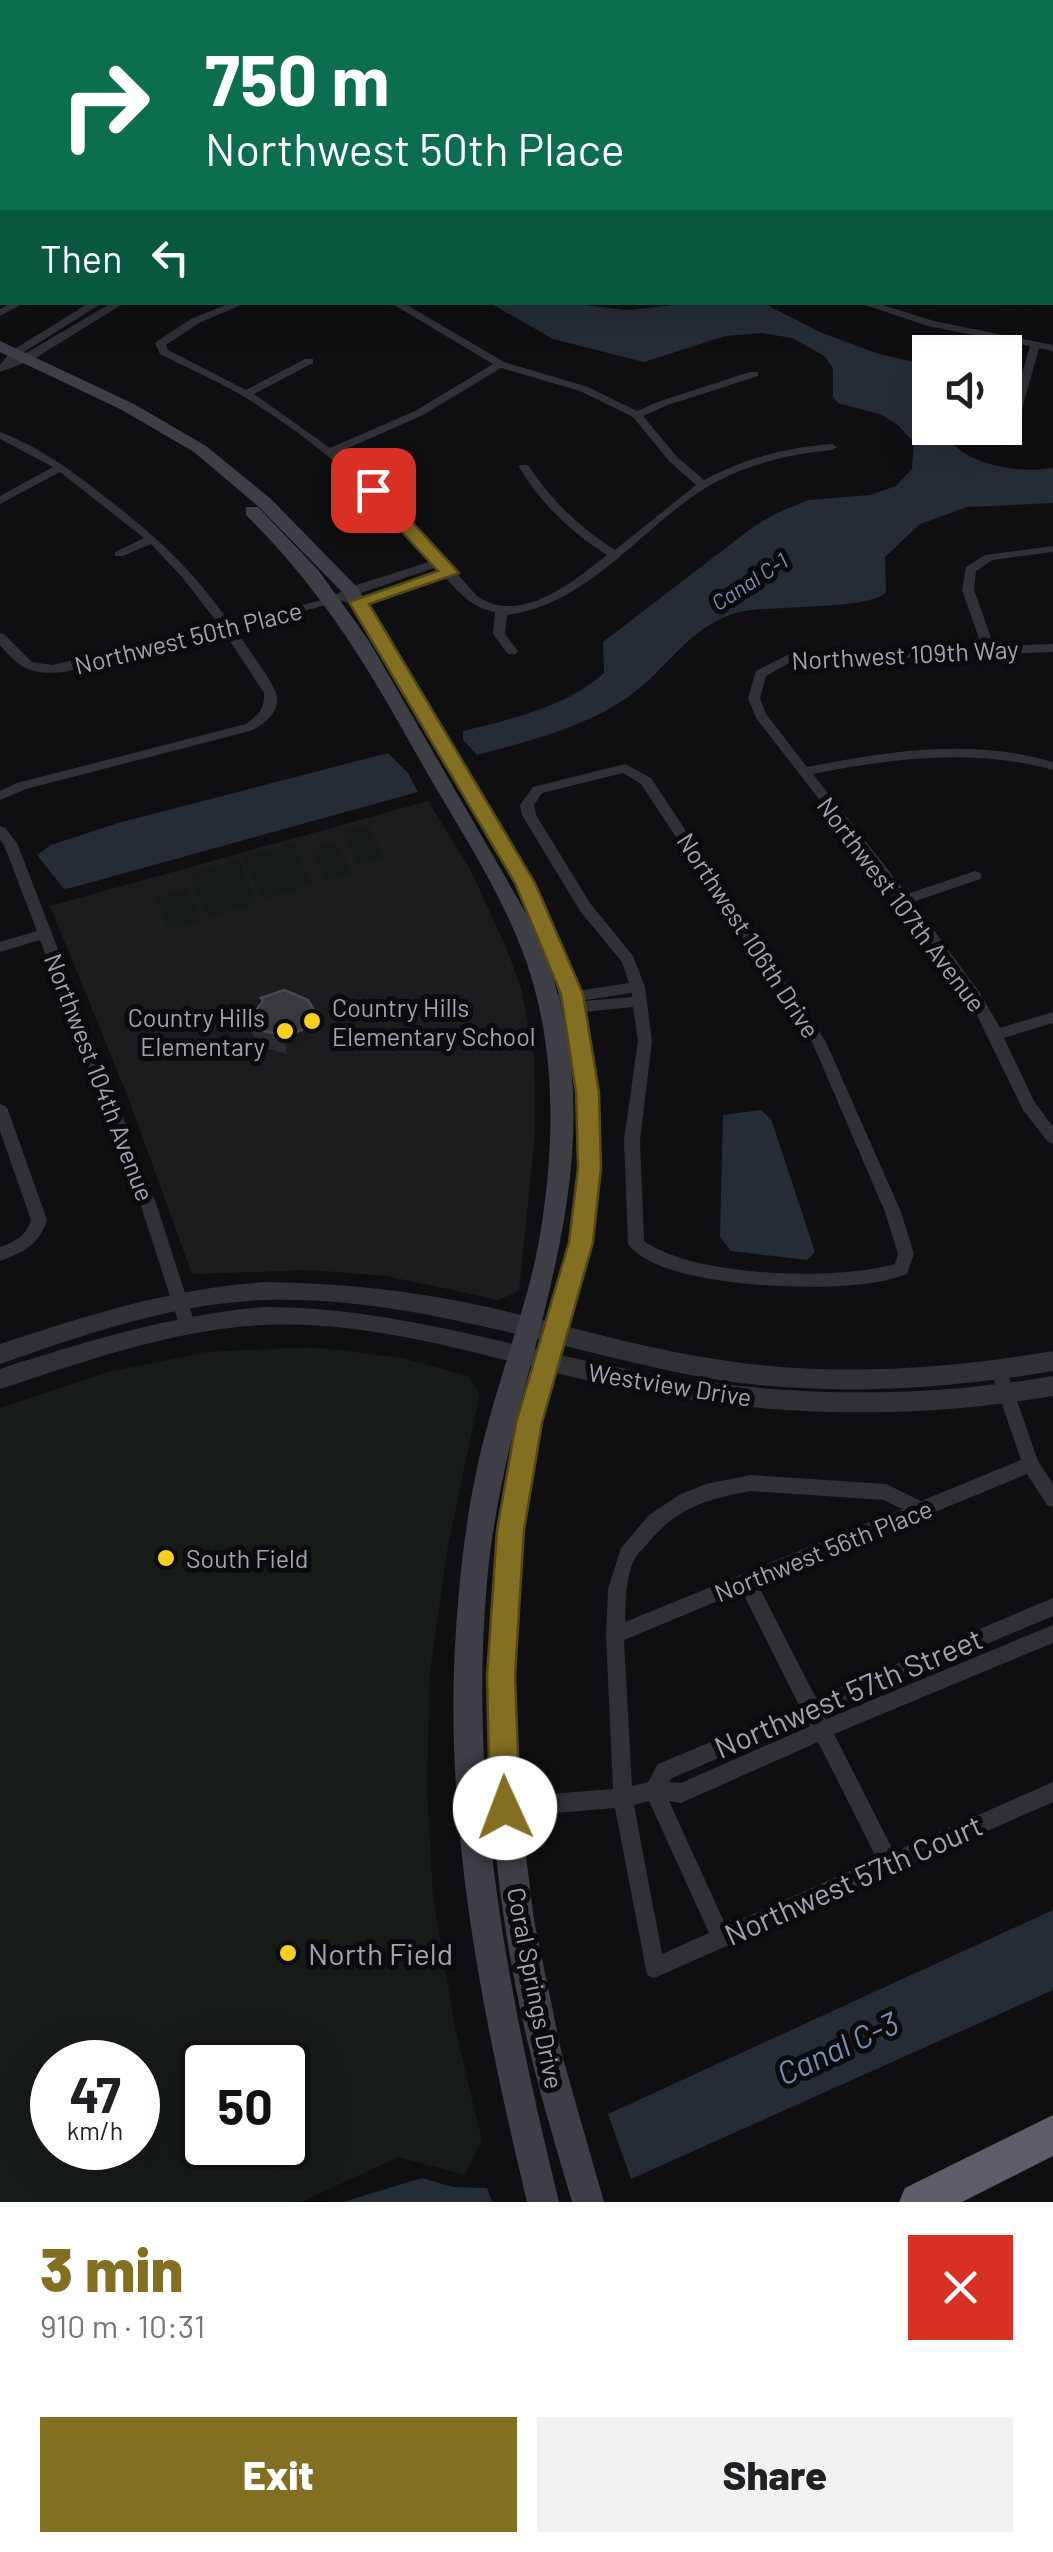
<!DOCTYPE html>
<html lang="en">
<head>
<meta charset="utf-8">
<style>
  body { margin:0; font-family:Barlow,sans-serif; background:#f2f2f2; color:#202124; height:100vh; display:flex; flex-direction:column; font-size:38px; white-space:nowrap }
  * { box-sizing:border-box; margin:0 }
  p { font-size:32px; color:#757577 }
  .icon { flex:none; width:55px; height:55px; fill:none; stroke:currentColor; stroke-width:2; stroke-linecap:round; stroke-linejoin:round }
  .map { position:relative; height:2202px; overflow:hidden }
  .sheet { display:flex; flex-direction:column; background:#fff; flex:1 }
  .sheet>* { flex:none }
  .top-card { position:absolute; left:0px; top:0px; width:1055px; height:305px; box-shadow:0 10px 40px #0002; background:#0b6e4f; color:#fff; overflow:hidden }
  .buttons { position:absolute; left:912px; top:335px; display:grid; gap:20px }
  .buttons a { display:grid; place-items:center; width:110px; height:110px; border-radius:0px; background:#fff; box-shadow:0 10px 40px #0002; font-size:50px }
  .speed { position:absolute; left:30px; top:2040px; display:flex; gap:20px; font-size:50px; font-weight:700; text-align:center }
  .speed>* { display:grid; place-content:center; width:130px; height:130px; border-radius:50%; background:#fff; box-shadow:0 10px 40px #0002; line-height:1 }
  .speed small { font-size:25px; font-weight:400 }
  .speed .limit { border:5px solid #111; border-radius:15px; background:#fff; color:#111 }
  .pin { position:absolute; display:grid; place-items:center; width:85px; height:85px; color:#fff; margin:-42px; border-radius:20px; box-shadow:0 5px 15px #0006 }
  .me { position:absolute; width:110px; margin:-55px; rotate:358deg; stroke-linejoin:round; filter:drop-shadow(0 0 8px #0008) }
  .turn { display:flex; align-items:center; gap:35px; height:210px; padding:0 40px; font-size:45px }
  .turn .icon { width:130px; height:130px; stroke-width:2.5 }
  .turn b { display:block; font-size:70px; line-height:85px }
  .then { display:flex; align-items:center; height:95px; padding:0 40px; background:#0003; gap:20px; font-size:38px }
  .round { display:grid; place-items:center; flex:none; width:105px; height:105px; border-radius:0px; background:#f2f2f2 }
  .overview { display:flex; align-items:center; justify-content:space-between; height:170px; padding:0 40px }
  h1 { font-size:60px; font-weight:800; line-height:75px; color:#826f22 }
  .cta { display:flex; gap:20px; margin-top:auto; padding:20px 40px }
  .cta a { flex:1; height:115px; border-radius:0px; background:#826f22; color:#fff; font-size:40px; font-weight:800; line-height:115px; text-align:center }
  .cta a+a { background:#f2f2f2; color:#202124 }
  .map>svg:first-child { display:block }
  .built { fill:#1c1b1e }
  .green { fill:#161b17; fill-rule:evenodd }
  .water { fill:#262c34 }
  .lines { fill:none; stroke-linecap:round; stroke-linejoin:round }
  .canal { fill:#262c34; fill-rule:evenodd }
  .minor { fill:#303036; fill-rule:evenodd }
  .tertiary { fill:#303036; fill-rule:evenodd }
  .secondary { fill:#3e3f46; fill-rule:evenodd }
  .motorway { fill:#5c5d67; fill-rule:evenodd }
  .wall { fill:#2c2b2f }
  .shaded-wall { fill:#1b1a1d }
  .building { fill:#38383d; stroke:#48494f; stroke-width:2.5 }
  .route { fill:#826f22; stroke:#544816; stroke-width:2.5 }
  .poi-dot { fill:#f9ce1f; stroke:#0b0a0c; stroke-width:4 }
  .labels { text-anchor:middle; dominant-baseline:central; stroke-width:10; stroke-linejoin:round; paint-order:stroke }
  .far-water-label { font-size:22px; font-style:italic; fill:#748cb0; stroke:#0b0a0c }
  .street-label { font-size:25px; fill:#a0a3b2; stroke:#0b0a0c }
  .poi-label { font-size:25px; fill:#a0a3b2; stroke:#0b0a0c; text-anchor:start }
  .near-street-label { font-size:30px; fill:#a0a3b2; stroke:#0b0a0c }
  .near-poi-label { font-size:30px; fill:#a0a3b2; stroke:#0b0a0c; text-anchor:start }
  .near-water-label { font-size:32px; font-style:italic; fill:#748cb0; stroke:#0b0a0c }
</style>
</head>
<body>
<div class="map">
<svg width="1053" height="2202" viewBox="0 0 1053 2202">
  <rect width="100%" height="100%" fill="#0f0f11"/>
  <!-- built -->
  <path class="built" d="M428 801 470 869 505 945 521 987 534 1056 535 1133 519 1291 499 1300 386 1276 310 1270 192 1274 128 1097 50 906Z"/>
  <!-- green -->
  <g class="green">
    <path d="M368 825 384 856 358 864 342 832Z"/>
    <path d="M336 842 352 872 327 880 311 849Z"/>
    <path d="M293 844 313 884 264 899 244 858Z"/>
    <path d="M238 860 258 902 209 917 189 875Z"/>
    <path d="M188 889 202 920 169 930 155 898Z"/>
    <path d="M312 1347 403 1358 468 1376 480 1393 448 1546 430 1672 427 1786 433 1897 456 2032 482 2140 465 2175 398 2157 302 2202H0V1408L108 1372 206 1352ZM52 2062H138V2148H52ZM202 2062H288V2148H202Z"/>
  </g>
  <!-- water -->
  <g class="water">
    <path d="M702 302 763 303 822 333 876 353 930 366V428H938C962 464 1012 474 1053 468V503L967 507 920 524 885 557 886 592C869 611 770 604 736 613 688 627 667 670 628 697 583 728 529 741 477 755L463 740V731C514 718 564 708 604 673L603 642 753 527 775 514 808 500 870 495 896 486 912 469 914 443 898 425 882 415 838 403 833 397V369L826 357 792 338 762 333 725 336 644 362 553 339 490 303H566L628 310Z"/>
    <path d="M388 753 408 773 418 792 74 887 64 889 37 855 51 845 118 823Z"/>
    <path d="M761 1110 771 1119 815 1252 807 1260 731 1251 720 1237 723 1115Z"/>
    <path d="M1053 1910V1990L631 2179 608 2114Z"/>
    <path d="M422 2178 453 2187 487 2188 492 2202H343Z"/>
  </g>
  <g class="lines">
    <!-- canal -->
    <g class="canal">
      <path d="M91 0H99L98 2H90Z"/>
      <path d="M268 0H289L284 2H266Z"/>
      <path d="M0 45H2V50L0 51Z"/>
    </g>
    <!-- minor -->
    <g class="minor">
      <path d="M29 0H38L36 2H28Z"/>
      <path d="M706 0H714L713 2H705Z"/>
      <path d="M1040 0H1053V2H1039Z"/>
      <rect x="0" y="16" width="2" height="4"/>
      <path d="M1052 97H1053V103L1052 102Z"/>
      <rect x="1052" y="148" width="1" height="6"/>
      <path d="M2 218V224L0 225V219Z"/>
      <rect x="1052" y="274" width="1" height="6"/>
      <path d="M12 302H26L0 316V309Z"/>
      <path d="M91 302H104L19 355 16 359 113 302H126L32 360 0 372V365L11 351Z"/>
      <path d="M233 302H248L199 323 166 345 168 350 246 390 305 359H313V363L254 394 330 448 415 411 493 364 389 302H402L504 362 588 387 637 411 660 401 750 372H758V376L668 405 643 416 677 457 704 480C743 459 787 447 832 444L837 447 832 450C789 454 744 465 707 487 639 529 590 604 507 615L505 634 518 651 516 654H508L493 634 495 612C473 608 461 595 446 578L358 606 342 601 235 629C244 643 272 680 276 693 282 711 264 725 250 731L26 789 0 800V791L17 783 246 724C258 715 265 709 264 693L224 632 65 672C32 675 21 670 0 645V633L4 634 32 662 52 665 220 626 182 577 151 544 123 556H115V552L144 538 60 472 0 504V496L53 467 0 439V432C39 447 73 471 105 497 156 536 193 570 230 623L330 598 347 588 432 561C378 494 311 436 236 392 211 378 185 367 160 354L155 344 156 342 191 319ZM501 368 580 391 633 417 669 461 696 485 615 550C579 527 551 500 528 465H520L519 467C541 504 571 532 607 555 573 582 520 626 477 596L394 503 337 453 423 415ZM437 567 441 572 357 598 349 597Z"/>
      <path d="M856 302H873L934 321 1053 345V351L1039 348 1019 420 1014 423 1009 420 1030 346 928 326Z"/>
      <path d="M1053 546V552L992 560 976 571 974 590 994 646 1053 644V652L791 662 766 676 760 698 766 714 807 767C889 751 972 738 1053 762V770C974 748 893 758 813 774L907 894 975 871 980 873 982 876 980 879 913 902 980 993 1000 1028 1053 1012V1023L1004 1038 1034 1101 1053 1127V1144L1048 1142 1023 1110 970 1001 892 893 756 718 748 698 756 671 789 654 982 647 962 590 966 567 985 555Z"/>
      <path d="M625 764 651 778 826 1042 901 1212 914 1254 907 1274C897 1277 887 1281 877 1282 825 1292 660 1289 628 1244L624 1140 638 1041 633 1007 575 1013 545 1007 543 1003 550 998 556 999 558 994 563 993 629 983 622 962 580 911 522 815 520 805 533 787ZM623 773 641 784 813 1044 885 1212 898 1254 895 1264C835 1281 695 1277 644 1241L640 1140 652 1041 645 987 633 956 590 903 536 815 534 805 542 793ZM632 993V997L572 1002Z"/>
      <path d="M0 826 5 828 17 843 156 1203 196 1327 194 1332 188 1334 182 1332 180 1327 140 1203 40 940 0 952V942L37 931 4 845 0 840Z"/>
      <path d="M0 1104 5 1106 8 1110 47 1220C39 1245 24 1252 0 1261V1247C15 1242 26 1236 31 1220L0 1131Z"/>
      <path d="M999 1365 1005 1367 1007 1372 1038 1461 1053 1484V1507L1047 1505 1027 1474 758 1585 816 1698 1053 1598V1616L824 1713 826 1719 1053 1625V1643L834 1734 894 1852 1053 1782V1802L661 1975 654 1978 647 1975 615 1808 471 1820 464 1817 461 1810 464 1803 471 1800 613 1789 606 1635 608 1589 621 1548 649 1515 679 1495 706 1484 751 1475 886 1484 921 1501 1021 1460 991 1372 993 1367ZM751 1491 884 1500 902 1509 625 1622C626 1601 625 1580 634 1560 637 1554 644 1548 649 1542 678 1507 708 1499 751 1491ZM742 1591 799 1705 658 1764 648 1782 632 1786 624 1640ZM807 1720 810 1726 681 1783 669 1782 672 1778ZM818 1742 877 1859 726 1926 669 1801 681 1803ZM649 1801 709 1933 662 1954 634 1805Z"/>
    </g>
    <!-- tertiary -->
    <g class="tertiary">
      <path d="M474 0H485L486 2H475Z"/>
      <path d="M265 1282C339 1283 411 1290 483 1306 565 1324 645 1350 728 1361 835 1377 947 1369 1053 1351V1371C935 1391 809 1398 690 1375 549 1347 411 1296 265 1300 174 1303 85 1334 0 1364V1344C87 1315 173 1288 265 1282Z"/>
      <path d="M265 1307C391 1307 508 1346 631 1370 772 1397 911 1400 1053 1376V1396C911 1420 772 1417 631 1390 510 1366 390 1320 265 1325 174 1329 86 1361 0 1389V1369C87 1341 173 1315 265 1307Z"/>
    </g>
    <!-- secondary -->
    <g class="secondary">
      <path d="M2 99V107L0 108V100Z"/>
      <path d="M0 341 134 404 206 446 271 499 357 587 535 883 583 994 599 1092 601 1168 593 1242 542 1423 524 1529 515 1677 520 1808 534 1920 562 2055 604 2202H572C558 2153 543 2105 531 2056 489 1885 477 1705 498 1530 509 1430 548 1340 569 1243 588 1154 582 1044 547 960 626 1180 505 1368 487 1582 468 1794 509 1998 559 2202H527C481 2009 441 1815 457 1615 462 1549 471 1483 489 1420 506 1356 531 1294 541 1229 556 1135 556 1034 520 945 496 884 459 828 426 771 370 671 328 597 246 515V507H258L319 571 369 641 530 920 515 883 344 594 259 507 194 452 122 410 0 352Z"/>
    </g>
    <!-- motorway -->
    <path class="motorway" d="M1053 2115V2156L962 2202H899L905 2188Z"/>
  </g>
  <!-- wall -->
  <path class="wall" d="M261 998 316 1027 305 1047 287 1054 259 1046 253 1035 250 1018 262 1003Z"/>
  <!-- shaded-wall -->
  <path class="shaded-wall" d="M314 1010 316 1027 305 1047 287 1054 284 1036Z"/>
  <!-- building -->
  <path class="building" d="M284 990 308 1000 314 1010 302 1030 284 1036 256 1029 250 1018 263 1001 261 998Z"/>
  <!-- route -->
  <path class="route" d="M367 486H379L459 573 369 604 535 883 583 994 599 1092 601 1168 593 1242 542 1423 524 1530 515 1676 520 1808 515 1818 505 1823 495 1818 490 1808 487 1676 497 1530 516 1423 569 1242 578 1168 576 1092 561 994 515 883 349 602 438 571 367 494Z"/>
  <!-- markers -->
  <g class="poi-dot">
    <circle cx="312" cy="1021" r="10"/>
    <circle cx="285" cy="1031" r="10"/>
    <circle cx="166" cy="1558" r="10"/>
    <circle cx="288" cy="1953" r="10"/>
  </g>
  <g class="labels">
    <!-- far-water labels -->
    <g class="far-water-label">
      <text transform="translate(749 581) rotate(-33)">Canal C-1</text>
    </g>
    <!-- street labels -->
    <g class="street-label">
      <text transform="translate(188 637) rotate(-14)">Northwest 50th Place</text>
      <text transform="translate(905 654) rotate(-3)">Northwest 109th Way</text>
      <text transform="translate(902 904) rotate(53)">Northwest 107th Avenue</text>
      <text transform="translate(749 935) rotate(57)">Northwest 106th Drive</text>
      <text transform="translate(100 1077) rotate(69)">Northwest 104th Avenue</text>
      <text transform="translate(670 1384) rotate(9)">Westview Drive</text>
      <text transform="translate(823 1550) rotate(-22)">Northwest 56th Place</text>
      <text transform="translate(536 1988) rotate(79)">Coral Springs Drive</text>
    </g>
    <!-- poi labels -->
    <g class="poi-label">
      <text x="332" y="1007">Country Hills<tspan x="332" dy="29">Elementary School</tspan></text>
      <text x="265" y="1017" text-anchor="end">Country Hills<tspan x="265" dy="29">Elementary</tspan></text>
      <text x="186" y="1558">South Field</text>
    </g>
    <!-- near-street labels -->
    <g class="near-street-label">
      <text transform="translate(848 1692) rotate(-23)">Northwest 57th Street</text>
      <text transform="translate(853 1879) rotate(-24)">Northwest 57th Court</text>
    </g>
    <!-- near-poi labels -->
    <g class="near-poi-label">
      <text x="308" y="1953">North Field</text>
    </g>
    <!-- near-water labels -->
    <g class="near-water-label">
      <text transform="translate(837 2047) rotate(-25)">Canal C-3</text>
    </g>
  </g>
</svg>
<div class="buttons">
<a><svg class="icon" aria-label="sound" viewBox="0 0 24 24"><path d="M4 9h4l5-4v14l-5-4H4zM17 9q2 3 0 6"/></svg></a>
</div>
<div class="speed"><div>47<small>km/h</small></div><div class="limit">50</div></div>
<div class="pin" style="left:373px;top:490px;background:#d93025"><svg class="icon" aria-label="arrive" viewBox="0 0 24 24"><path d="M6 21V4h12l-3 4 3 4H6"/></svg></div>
<svg class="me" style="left:505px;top:1808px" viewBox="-20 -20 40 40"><circle r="19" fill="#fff"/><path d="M0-13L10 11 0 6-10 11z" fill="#826f22"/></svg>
<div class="top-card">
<div class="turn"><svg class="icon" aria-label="right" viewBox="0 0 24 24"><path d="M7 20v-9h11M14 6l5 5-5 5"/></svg><div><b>750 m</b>Northwest 50th Place</div></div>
<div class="then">Then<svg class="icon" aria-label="left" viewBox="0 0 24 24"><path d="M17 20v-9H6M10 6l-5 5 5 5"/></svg></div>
</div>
</div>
<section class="sheet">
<div class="overview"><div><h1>3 min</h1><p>910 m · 10:31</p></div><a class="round" style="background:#d93025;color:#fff"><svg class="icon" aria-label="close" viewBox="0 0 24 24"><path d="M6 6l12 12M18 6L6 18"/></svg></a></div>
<div class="cta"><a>Exit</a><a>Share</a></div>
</section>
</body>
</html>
